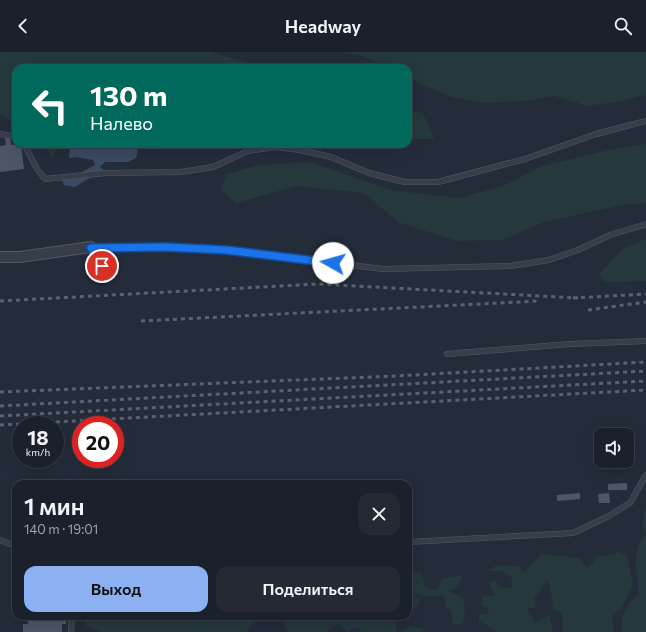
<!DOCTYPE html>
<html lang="ru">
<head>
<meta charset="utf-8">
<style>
  body { margin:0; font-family:Commissioner,sans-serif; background:#242934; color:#f1f3f6; height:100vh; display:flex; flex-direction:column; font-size:15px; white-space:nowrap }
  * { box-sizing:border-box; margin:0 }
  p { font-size:13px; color:#a0a3a9 }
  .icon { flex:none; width:22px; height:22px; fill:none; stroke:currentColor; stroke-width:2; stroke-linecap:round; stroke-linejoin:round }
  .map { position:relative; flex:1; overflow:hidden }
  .side { position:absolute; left:12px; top:428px; width:400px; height:140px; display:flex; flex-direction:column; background:#1b212c; border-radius:12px; box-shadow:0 4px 16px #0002,0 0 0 1px #393e48 }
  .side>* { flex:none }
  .hud { position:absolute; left:12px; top:12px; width:400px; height:84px; border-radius:12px; box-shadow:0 4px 16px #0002,0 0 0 1px #393e48; background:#00695c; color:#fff; overflow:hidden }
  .fabs { position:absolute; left:594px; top:376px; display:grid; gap:8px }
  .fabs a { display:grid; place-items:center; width:40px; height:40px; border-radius:8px; background:#1b212c; box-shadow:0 4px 16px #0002,0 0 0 1px #393e48; font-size:20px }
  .speed { position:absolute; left:12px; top:364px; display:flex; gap:8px; font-size:20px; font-weight:700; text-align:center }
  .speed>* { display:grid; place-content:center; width:52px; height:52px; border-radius:50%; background:#1b212c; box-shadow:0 4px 16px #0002,0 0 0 1px #393e48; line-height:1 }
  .speed small { font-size:10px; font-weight:400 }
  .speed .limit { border:6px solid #d22; background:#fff; color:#111 }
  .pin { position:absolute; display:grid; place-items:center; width:34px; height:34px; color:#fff; margin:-17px; border:2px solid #fff; border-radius:50%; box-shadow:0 1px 4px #0007 }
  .me { position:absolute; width:44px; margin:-22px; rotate:277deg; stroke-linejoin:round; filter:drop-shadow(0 0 3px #0008) }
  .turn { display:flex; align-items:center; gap:14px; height:84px; padding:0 12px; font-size:18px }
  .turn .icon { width:52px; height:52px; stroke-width:2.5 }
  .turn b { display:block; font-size:28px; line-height:34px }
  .round { display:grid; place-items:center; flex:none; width:42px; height:42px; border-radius:12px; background:#242934 }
  .headline { display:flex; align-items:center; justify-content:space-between; height:68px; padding:0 12px }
  h1 { font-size:24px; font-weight:600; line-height:30px }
  .action { display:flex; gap:8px; margin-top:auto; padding:8px 12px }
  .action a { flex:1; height:46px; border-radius:12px; background:#8cb1f2; color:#111; font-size:16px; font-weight:600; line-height:46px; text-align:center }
  .action a+a { background:#242934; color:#f1f3f6 }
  header { display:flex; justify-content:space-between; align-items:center; height:52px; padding:0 12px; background:#1b212c; font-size:18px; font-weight:600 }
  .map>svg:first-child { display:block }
  .green { fill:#25383b }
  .water { fill:#3a4a62 }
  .building { fill:#4c5665 }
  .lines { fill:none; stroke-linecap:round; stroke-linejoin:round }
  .lane-casing { stroke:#525965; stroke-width:6 }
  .street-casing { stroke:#525965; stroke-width:12 }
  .lane { stroke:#373e4a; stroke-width:5 }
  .street { stroke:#373e4a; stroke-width:10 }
  .rail { stroke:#596271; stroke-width:3; stroke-dasharray:4 4; stroke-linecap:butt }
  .route-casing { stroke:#114b97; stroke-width:10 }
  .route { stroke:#1a73e8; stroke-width:7 }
</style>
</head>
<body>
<header><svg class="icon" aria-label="back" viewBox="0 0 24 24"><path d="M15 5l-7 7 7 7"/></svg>Headway<svg class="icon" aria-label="search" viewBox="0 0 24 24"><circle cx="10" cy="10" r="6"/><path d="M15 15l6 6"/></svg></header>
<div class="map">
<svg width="646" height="580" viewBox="0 0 646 580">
  <rect width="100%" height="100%" fill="#242c3a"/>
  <!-- green -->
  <g class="green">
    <path d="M0 0H210L268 16H16V70L0 63Z"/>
    <path d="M345 0H646V43L621 49 588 54 554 44 523 49 485 51 451 45 408 26V16H388L363 4Z"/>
    <path d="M408 57 423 61 434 87H408Z"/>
    <path d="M46 92H61L51 107Z"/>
    <path d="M144 92H197L170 97Z"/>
    <path d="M646 92V151L623 153 544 170 502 188 457 189 400 171 363 141 296 134 236 151 221 138 227 122 260 113 310 110 391 138 458 146 503 134 542 114 609 98Z"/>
    <path d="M646 187V229L603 230 600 221 624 196Z"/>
    <path d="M646 456V580H622C620 564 626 552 639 543 639 524 629 497 646 483L642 473Z"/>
    <path d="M620 500 627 505 633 532 621 557 612 563 614 580H561L563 575 562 561 553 556 550 533 547 528 534 547 536 555 527 557 535 571 550 563 553 580H496L485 572 479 570V561L487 563 489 556 482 554V543L494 544 489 531 495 528 501 536H511L512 526 502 519H489L497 513 520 514 522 521 530 515 541 502 580 506 587 516 598 505Z"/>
    <path d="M421 520 426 536 437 538 442 527 463 523 459 534 449 539 463 546 465 561 462 572H453L451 558 446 556 444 544H427L411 541 421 548 415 557 408 549V521Z"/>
    <path d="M85 564H257L258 566 246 580H101L86 574Z"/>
    <path d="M285 564H398L396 572V580H362L360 577 354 575 347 580 340 572 331 575 327 580H288L283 569Z"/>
    <path d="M410 574 423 577V580H401Z"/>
  </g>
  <!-- water -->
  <path class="water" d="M70 92C78 95 86 98 93 92 108 92 125 89 138 98L136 106 128 110H105L100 115 105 119 93 124 75 135 64 133 62 128 69 126 73 121H80L95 113 93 108 77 105 69 106Z"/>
  <!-- building -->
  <g class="building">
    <path d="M10 85 11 93 21 92 24 117 0 120V94L6 93 5 86Z"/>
    <path d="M627 431V438H608V432Z"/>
    <path d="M580 441V447L557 449V443Z"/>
    <path d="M609 441 610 451H599L598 442Z"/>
    <path d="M28 564H66V572H62V580H23V572H28Z"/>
  </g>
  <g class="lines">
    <defs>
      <g id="lane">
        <path d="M0 82 16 85"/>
        <path d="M24 92 37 117 45 127 106 121 181 120 213 115 248 99 275 95 300 98 331 105 369 121 405 130H438L525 107 596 82 646 69"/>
        <path d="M107 221 96 206 91 195H167L226 198 383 217 510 214 549 208 578 198 610 183 646 172"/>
        <path d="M447 302 570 292 646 289"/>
        <path d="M0 488 16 494"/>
        <path d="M408 490 573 481 607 465 630 451 646 423"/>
        <path d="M71 580 72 564"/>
      </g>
      <path id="street" d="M0 205H20L91 195"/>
    </defs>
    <!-- lane casing -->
    <use href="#lane" class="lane-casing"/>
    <!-- street casing -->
    <use href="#street" class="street-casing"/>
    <!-- lane -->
    <use href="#lane" class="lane"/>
    <!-- street -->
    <use href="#street" class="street"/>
    <!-- rail -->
    <g class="rail">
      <path d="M573 246 646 242"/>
      <path d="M0 249 318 232 578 246"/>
      <path d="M588 258 646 250"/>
      <path d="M141 269 539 249"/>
      <path d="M0 340 396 324 646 310"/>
      <path d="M0 354 646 319"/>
      <path d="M0 364 646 329"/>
      <path d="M0 373 646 338"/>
    </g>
  </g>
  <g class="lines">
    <defs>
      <path id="route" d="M102 214 91 196 166 195 226 198 333 211"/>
    </defs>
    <!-- route casing -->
    <use href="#route" class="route-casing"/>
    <!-- route -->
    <use href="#route" class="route"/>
  </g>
</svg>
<div class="fabs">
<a><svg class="icon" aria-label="sound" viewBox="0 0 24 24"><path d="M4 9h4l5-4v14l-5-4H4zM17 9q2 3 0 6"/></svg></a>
</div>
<div class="speed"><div>18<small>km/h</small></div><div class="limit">20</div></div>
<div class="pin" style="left:102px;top:214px;background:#d93025"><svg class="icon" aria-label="arrive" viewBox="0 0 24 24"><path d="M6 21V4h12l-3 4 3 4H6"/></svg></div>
<svg class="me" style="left:333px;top:211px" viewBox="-20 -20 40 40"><circle r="19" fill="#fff"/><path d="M0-13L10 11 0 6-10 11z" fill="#1a73e8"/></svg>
<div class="hud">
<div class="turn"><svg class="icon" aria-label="left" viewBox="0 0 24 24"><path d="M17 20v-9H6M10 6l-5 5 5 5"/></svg><div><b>130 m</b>Налево</div></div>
</div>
<section class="side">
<div class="headline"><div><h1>1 мин</h1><p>140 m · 19:01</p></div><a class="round"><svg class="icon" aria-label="close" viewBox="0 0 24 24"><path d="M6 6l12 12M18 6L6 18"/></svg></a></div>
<div class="action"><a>Выход</a><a>Поделиться</a></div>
</section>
</div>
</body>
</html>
